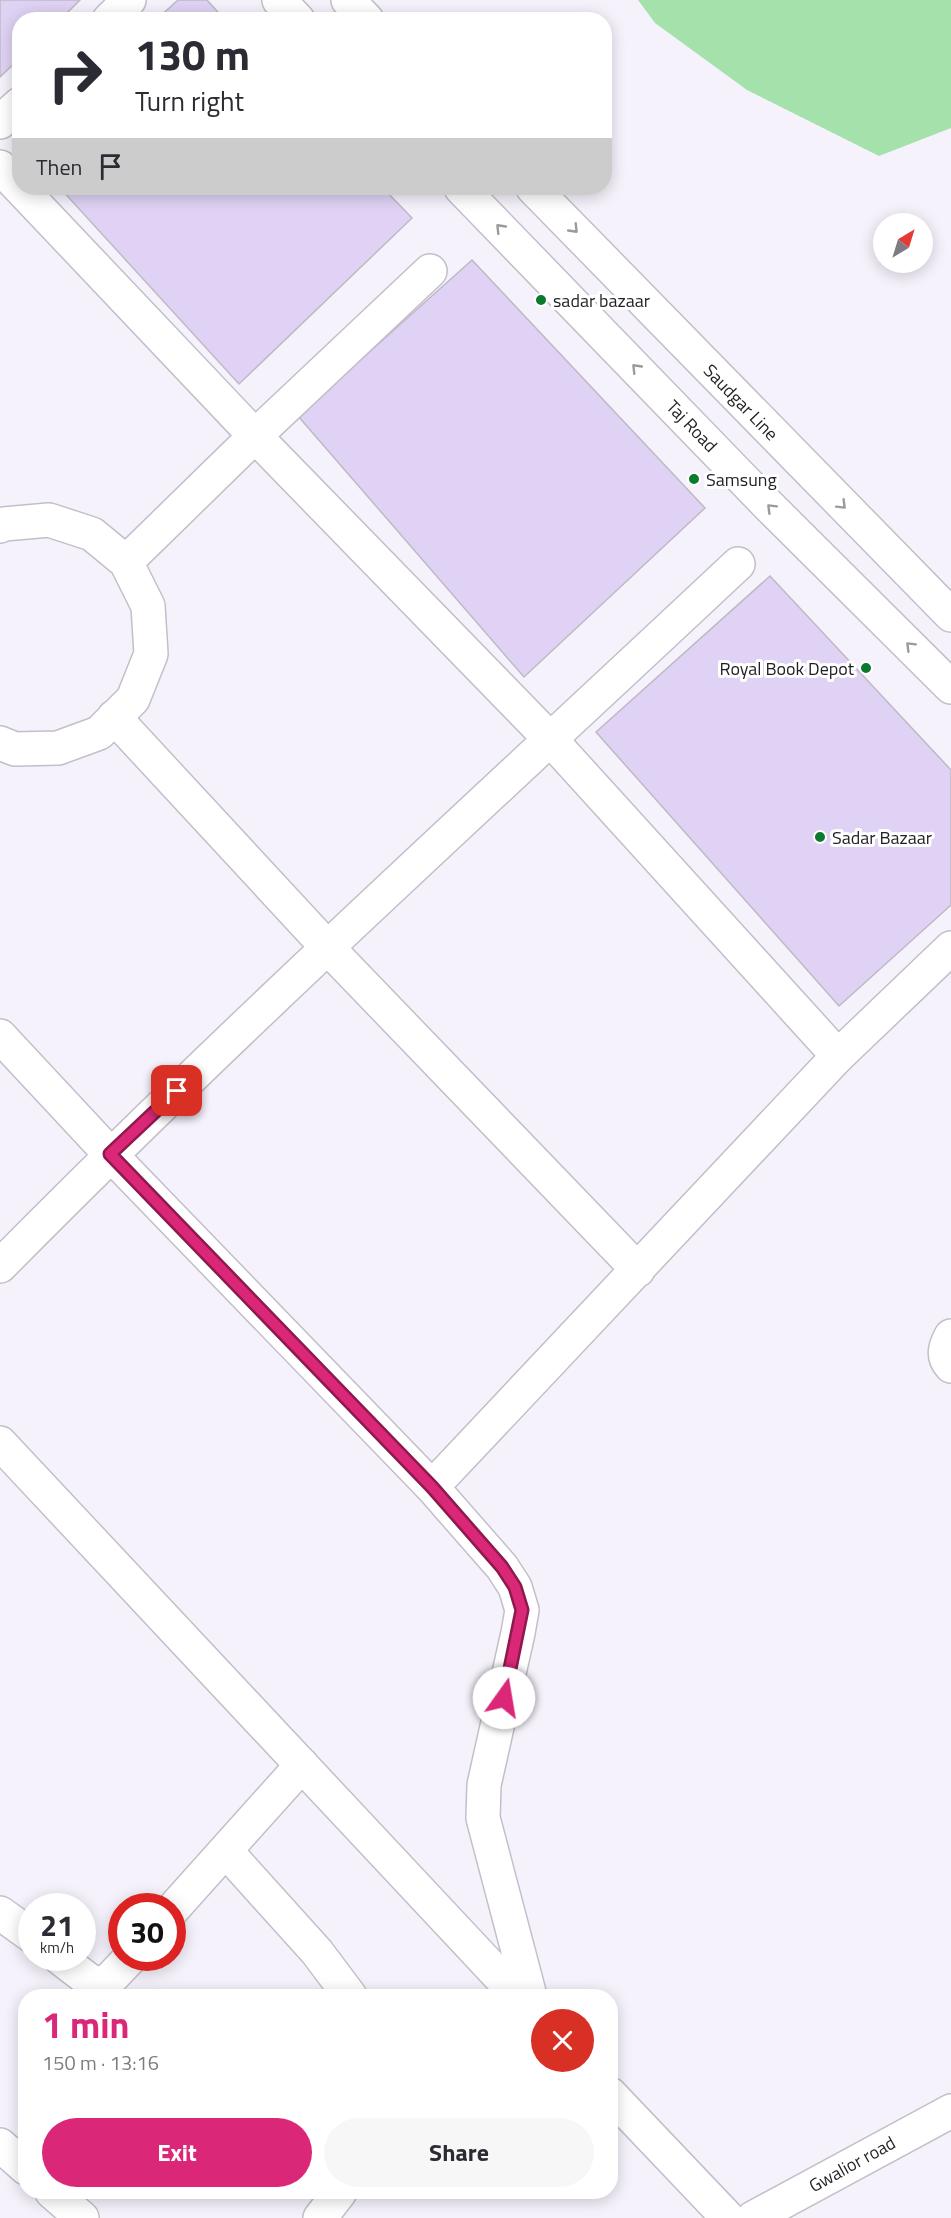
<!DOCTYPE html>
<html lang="en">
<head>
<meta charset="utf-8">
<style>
  body { margin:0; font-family:"Titillium Web",sans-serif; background:#f7f7f7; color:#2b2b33; height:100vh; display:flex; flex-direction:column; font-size:22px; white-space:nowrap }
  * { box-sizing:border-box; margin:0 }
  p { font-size:20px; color:#7c7c81 }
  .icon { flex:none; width:33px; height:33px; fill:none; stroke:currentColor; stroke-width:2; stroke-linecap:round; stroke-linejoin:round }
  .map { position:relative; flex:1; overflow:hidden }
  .panel { position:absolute; left:18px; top:1989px; width:600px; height:210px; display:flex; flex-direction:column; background:#fff; border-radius:24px; box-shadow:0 3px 15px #0003 }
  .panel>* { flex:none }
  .banner { position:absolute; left:12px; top:12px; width:600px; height:183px; border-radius:24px; box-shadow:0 3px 15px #0003; background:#fff; color:#2b2b33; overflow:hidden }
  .needle { width:39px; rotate:38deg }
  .controls { position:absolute; left:873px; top:213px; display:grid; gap:12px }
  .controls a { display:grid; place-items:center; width:60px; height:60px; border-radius:50%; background:#fff; box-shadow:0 3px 15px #0003; font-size:30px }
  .speed { position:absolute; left:18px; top:1893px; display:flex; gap:12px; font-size:30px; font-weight:700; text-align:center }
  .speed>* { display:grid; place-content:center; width:78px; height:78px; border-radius:50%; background:#fff; box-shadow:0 3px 15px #0003; line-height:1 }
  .speed small { font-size:15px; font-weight:400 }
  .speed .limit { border:9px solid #d22; background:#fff; color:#111 }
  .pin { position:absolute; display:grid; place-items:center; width:51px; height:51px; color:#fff; margin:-26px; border-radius:12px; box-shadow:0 3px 9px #0006 }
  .me { position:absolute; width:66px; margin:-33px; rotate:13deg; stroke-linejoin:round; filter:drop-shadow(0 0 4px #0008) }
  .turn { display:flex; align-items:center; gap:21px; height:126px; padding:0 24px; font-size:27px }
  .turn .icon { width:78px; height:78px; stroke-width:2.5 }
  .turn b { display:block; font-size:42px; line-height:51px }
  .then { display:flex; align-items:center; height:57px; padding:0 24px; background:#0003; gap:12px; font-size:22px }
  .round { display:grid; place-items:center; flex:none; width:63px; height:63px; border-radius:32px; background:#f7f7f7 }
  .summary { display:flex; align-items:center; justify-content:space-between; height:102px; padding:0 24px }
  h1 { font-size:36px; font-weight:700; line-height:45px; color:#db2777 }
  .action { display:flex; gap:12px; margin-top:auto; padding:12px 24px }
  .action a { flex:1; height:69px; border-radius:36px; background:#db2777; color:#fff; font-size:24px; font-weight:700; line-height:69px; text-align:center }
  .action a+a { background:#f7f7f7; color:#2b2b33 }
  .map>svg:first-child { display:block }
  .green { fill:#a5e1ab }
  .building { fill:#dfd2f4; stroke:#bebac4; stroke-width:1.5 }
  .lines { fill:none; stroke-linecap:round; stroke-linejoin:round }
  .minor-casing { stroke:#c3bfc9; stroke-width:36 }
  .major-casing { stroke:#c3bfc9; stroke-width:36 }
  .minor { stroke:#fff; stroke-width:33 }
  .major { stroke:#fff; stroke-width:33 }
  .oneway { stroke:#9b9a9c }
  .route-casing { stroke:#8e194d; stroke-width:15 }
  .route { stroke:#db2777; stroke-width:10 }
  .poi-dot { fill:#0b792e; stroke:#fff; stroke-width:2 }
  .labels { text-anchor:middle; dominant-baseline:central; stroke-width:6; stroke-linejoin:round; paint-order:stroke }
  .poi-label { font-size:18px; fill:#201f23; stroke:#fff; text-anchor:start }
  .street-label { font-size:18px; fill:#201f23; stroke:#fff }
</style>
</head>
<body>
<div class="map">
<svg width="951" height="2218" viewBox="0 0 951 2218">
  <rect width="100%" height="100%" fill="#f6f2fc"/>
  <!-- green -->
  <path class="green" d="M638 0H951V128L879 156 747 90 655 23Z"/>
  <!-- building -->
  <g class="building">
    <path d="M0 0H80L60 20H20V58L0 77Z"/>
    <path d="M178 0H207L225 20H156Z"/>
    <path d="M60 188H383L412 218 239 384Z"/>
    <path d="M472 260 705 508 524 677 298 416Z"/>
    <path d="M770 576 951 770V905L839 1006 596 732Z"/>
  </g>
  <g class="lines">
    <defs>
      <g id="minor">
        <path d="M109 20 129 0"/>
        <path d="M0 122 20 104"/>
        <path d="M0 167 255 436 551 740 838 1056"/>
        <path d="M0 526 4 524 49 520 92 534 126 562 148 606 151 654 133 699 99 733 58 748 15 749 0 743"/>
        <path d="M126 562 255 436 430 271"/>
        <path d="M114 717 327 947 638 1270"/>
        <path d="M0 1036 110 1154 432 1487 502 1567 515 1587 522 1610 518 1633 484 1785 483 1818 530 1996"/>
        <path d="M0 1266C239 1024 491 796 738 564"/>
        <path d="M951 1336C945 1347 942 1356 951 1366"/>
        <path d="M0 1443 518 1996"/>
        <path d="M432 1487 838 1056 951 948"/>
        <path d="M226 1851 317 1952 350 1996"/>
        <path d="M172 1910 302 1765"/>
        <path d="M0 1913 32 1936"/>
        <path d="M60 1958 90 1981 103 1984 110 1979 130 1958"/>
        <path d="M610 2094 728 2218"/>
        <path d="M0 2145 26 2168"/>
        <path d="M52 2192 82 2218"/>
        <path d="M320 2218 340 2192"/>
      </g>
      <g id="major">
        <path d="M279 0 298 20"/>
        <path d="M348 0 367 20"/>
        <path d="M461 188 769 506 951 687"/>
        <path d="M533 188 951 615"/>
        <path d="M753 2218 951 2111"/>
      </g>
    </defs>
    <!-- minor casing -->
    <use href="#minor" class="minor-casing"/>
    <!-- major casing -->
    <use href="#major" class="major-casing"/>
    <!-- minor -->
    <use href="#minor" class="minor"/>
    <!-- major -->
    <use href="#major" class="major"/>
  </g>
  <!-- one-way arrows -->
  <defs><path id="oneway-chevron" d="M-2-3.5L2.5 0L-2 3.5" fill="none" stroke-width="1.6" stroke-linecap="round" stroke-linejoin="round" transform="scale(1.5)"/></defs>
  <g class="oneway">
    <use href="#oneway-chevron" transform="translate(500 228) rotate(-134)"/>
    <use href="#oneway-chevron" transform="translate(574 229) rotate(46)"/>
    <use href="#oneway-chevron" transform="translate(636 368) rotate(-134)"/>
    <use href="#oneway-chevron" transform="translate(842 505) rotate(45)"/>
    <use href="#oneway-chevron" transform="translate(771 508) rotate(-135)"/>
    <use href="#oneway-chevron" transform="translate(910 646) rotate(-135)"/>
  </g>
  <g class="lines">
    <defs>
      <path id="route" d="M177 1091 110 1154 432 1487 502 1567 515 1587 522 1610 504 1698"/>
    </defs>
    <!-- route casing -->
    <use href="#route" class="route-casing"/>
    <!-- route -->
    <use href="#route" class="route"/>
  </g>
  <!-- markers -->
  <g class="poi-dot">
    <circle cx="541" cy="300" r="6"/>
    <circle cx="694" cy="479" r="6"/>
    <circle cx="866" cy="668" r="6"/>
    <circle cx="820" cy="837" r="6"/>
  </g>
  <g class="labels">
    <!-- poi labels -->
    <g class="poi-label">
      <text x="553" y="300">sadar bazaar</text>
      <text x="706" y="479">Samsung</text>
      <text x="854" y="668" text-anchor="end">Royal Book Depot</text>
      <text x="832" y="837">Sadar Bazaar</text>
    </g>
    <!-- street labels -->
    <g class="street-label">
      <text transform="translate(741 402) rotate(46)">Saudgar Line</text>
      <text transform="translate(692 426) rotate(46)">Taj Road</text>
      <text transform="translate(852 2164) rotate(-29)">Gwalior road</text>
    </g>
  </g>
</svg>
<div class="controls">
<a><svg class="needle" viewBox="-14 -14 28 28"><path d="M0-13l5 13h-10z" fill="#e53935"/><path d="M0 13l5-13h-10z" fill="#7c7c81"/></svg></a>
</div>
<div class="speed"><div>21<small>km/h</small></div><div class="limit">30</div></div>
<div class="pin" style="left:177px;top:1091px;background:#d93025"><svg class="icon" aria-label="arrive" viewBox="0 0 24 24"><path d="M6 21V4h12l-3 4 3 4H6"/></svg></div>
<svg class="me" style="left:504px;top:1698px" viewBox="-20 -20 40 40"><circle r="19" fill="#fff"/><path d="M0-13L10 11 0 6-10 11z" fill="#db2777"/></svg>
<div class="banner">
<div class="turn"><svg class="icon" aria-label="right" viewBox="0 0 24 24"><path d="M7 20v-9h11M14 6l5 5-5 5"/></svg><div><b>130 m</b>Turn right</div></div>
<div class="then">Then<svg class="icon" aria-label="arrive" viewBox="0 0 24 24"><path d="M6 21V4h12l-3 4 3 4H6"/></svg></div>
</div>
<section class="panel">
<div class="summary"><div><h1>1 min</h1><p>150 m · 13:16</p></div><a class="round" style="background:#d93025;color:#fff"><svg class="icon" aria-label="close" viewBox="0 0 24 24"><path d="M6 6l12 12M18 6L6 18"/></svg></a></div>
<div class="action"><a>Exit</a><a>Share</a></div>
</section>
</div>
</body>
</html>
